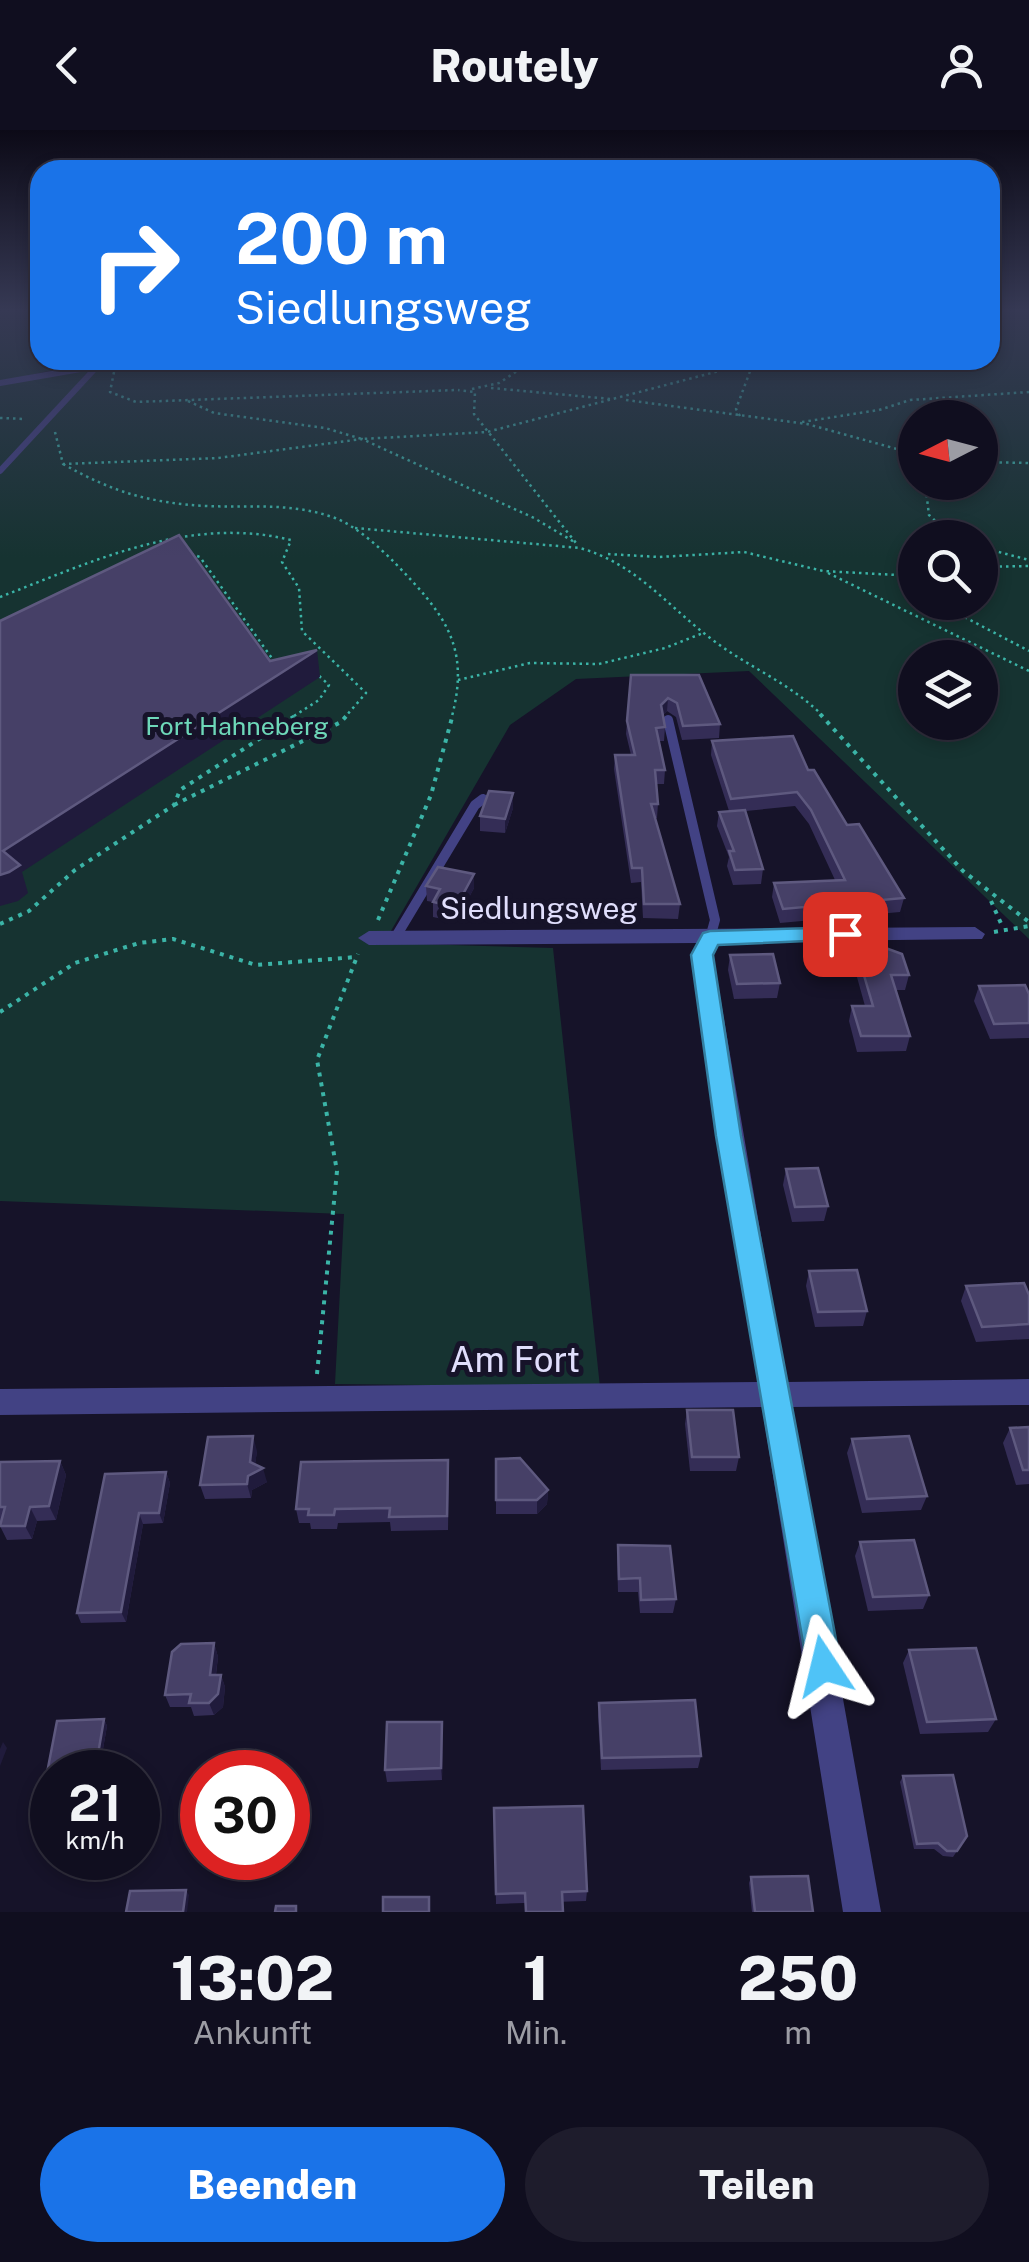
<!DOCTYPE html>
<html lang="de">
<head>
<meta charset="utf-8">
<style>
  body { margin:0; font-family:"Public Sans",sans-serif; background:#1e1c2c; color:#f1f3f6; height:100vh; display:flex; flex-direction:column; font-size:38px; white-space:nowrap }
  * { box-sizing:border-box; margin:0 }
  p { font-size:32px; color:#9c9ca4 }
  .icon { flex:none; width:55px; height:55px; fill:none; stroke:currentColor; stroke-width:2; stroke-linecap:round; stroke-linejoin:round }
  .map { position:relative; height:1782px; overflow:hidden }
  .side { display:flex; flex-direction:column; background:#100e1f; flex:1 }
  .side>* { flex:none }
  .banner { position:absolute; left:30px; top:30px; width:970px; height:210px; border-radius:30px; box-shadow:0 5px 15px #0003,0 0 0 2px #302e3d; background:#1a73e8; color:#fff; overflow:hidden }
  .needle { width:65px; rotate:264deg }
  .fabs { position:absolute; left:898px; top:270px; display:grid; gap:20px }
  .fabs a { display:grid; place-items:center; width:100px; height:100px; border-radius:50%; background:#100e1f; box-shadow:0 5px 15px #0003,0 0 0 2px #302e3d; font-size:50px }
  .speed { position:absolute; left:30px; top:1620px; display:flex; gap:20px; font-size:50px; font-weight:700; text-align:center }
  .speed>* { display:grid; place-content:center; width:130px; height:130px; border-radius:50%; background:#100e1f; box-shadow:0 5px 15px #0003,0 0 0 2px #302e3d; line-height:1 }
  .speed small { font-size:25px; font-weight:400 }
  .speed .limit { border:15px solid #d22; background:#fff; color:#111 }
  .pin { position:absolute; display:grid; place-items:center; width:85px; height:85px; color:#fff; margin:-42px; border-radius:20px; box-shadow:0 5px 15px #0006 }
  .me { position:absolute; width:110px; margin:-55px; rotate:350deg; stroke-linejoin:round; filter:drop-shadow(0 0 8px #0008) }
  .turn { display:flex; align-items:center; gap:35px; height:210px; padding:0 40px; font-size:45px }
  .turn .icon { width:130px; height:130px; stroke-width:2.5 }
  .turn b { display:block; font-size:70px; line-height:85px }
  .eta { display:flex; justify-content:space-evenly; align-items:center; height:170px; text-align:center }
  .eta b { font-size:60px; font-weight:800; line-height:70px }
  .button { display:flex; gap:20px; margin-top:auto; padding:20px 40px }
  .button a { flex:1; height:115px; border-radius:60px; background:#1a73e8; color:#fff; font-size:40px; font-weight:800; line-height:115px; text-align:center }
  .button a+a { background:#1e1c2c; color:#f1f3f6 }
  header { display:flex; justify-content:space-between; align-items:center; height:130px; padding:0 40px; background:#100e1f; font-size:45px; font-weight:800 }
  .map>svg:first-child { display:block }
  .green { fill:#163331; fill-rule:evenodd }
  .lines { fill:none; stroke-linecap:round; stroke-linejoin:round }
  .path-far1 { stroke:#3bb4a7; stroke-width:2.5; stroke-dasharray:2.5 4; stroke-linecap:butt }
  .path { stroke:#3bb4a7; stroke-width:4; stroke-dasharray:4 6; stroke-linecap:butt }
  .service-far1 { stroke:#424284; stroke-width:6 }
  .service { stroke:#424284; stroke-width:10 }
  .minor { fill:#424284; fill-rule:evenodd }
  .wall { fill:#342d56 }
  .shaded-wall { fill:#201b3c }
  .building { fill:#464067; stroke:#5e597f; stroke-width:2.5 }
  .route { fill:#4fc3f7; stroke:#337fa1; stroke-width:2.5 }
  .labels { text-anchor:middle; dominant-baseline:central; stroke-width:10; stroke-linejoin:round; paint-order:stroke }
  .far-park-label { font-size:25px; fill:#6ed8b9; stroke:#161329 }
  .street-label { font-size:30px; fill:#e0defc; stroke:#161329 }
  .near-street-label { font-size:35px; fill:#e0defc; stroke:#161329 }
</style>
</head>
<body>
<header><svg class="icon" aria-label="back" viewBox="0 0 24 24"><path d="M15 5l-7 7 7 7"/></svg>Routely<svg class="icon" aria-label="person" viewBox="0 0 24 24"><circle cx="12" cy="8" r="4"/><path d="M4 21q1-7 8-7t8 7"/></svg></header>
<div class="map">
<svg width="1029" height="1782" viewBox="0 0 1029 1782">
  <rect width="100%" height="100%" fill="#161329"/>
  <!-- green -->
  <g class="green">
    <path d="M0 178H40V230H96L0 252Z"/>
    <path d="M990 178H1029V809L749 541 576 549 510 595 384 813 553 818 600 1257 335 1254 344 1084 0 1071V254L88 241 59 278 108 230H990ZM915 288H980V352H915ZM915 408H980V472H915ZM915 528H980V592H915Z"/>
  </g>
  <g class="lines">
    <!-- path-far1 -->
    <g class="path-far1">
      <path d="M114 242 110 262 136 272 457 260"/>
      <path d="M491 258 611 269"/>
      <path d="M472 259 499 253 534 230"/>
      <path d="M626 270 807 294 915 324"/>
      <path d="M188 271 214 283 325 298 362 309 487 302 761 230"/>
      <path d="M740 286 736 279 752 236"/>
      <path d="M0 288 25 289"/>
      <path d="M802 292 879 280 910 270 1029 262"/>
      <path d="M55 302 63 334 218 328 362 309 534 388 576 413 474 284 475 262 458 260"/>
      <path d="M980 332 1029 333"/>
      <path d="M63 334C113 362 149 373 207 376 251 378 291 372 335 388 356 396 379 417 395 433 442 482 471 514 452 586"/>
      <path d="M925 352 929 385 953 408"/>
      <path d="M355 398 580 418C637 434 668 477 714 511 750 538 790 553 823 586"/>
      <path d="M980 417 1029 430"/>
      <path d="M191 424 200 427 276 534"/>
      <path d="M608 424 659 427 744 422 823 441 915 446"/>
      <path d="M980 437 1029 436"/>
      <path d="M828 443 1029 541"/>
      <path d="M899 447 915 460"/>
      <path d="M0 467C94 431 189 385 291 410L282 432 299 458 302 501 366 563 346 586"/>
      <path d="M936 472 1029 521"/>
      <path d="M458 550 530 533 599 534 665 518 703 503"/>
      <path d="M294 586 319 570 329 555 317 544"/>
    </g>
    <!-- path -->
    <g class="path">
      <path d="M820 584 963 741 1029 792"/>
      <path d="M174 675 341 592 348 584"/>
      <path d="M991 771 1003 798"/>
      <path d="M378 790 431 665 453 584"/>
      <path d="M0 794 29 781 75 740 174 675 180 660 298 584"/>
      <path d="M994 802 1029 796"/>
      <path d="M0 882 75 833 139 813 173 809 256 835 356 827"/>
      <path d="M317 1244 337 1041 317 930 358 824"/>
    </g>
    <!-- service-far1 -->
    <g class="service-far1">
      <path d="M0 253 98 236"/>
      <path d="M0 341 103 230"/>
    </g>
    <!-- service -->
    <g class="service">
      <path d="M668 590 715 790 710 808"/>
      <path d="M395 808 475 675 483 669"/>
    </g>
    <!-- minor -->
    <path class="minor" d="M975 797 985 804 982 809 719 812 713 825 786 1252 1029 1249V1275L791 1277 881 1782H843L762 1277 0 1285V1259L758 1252 691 825 697 813 369 815 358 808 369 801Z"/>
  </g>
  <!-- wall -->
  <g class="wall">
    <path d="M631 545 720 594 719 608 682 610 676 587 667 581 663 585 665 597 664 611H659L665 640 664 654H656L658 674 657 688H655L680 774 678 789 643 788 641 752 631 753 614 639 615 625H631L626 604Z"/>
    <path d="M712 611 808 640 847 695 904 768 900 782 780 793 772 767 774 753 835 750 809 694 795 676 746 681 763 739 761 754 733 755 727 736 729 727 717 696 719 682 729 681 711 625Z"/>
    <path d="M513 678 505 703 480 701V686Z"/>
    <path d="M426 756 474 758 456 792 433 787V772L427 771Z"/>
    <path d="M730 825 780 853 777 868 734 869 728 840Z"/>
    <path d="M858 825 909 845 905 860H896L910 906 906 921 857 922 849 891 852 876H865L855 840Z"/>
    <path d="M979 856 1029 864V908L990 909 974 871Z"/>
    <path d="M786 1039 828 1076 824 1091 792 1092 783 1055Z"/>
    <path d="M809 1141 867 1181 863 1196 815 1197 806 1156Z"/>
    <path d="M966 1156 1029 1165V1209L976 1212 961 1171Z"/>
    <path d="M687 1280 739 1327 736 1341H690L685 1294Z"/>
    <path d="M1029 1297V1354L1016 1355 1003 1313 1010 1298Z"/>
    <path d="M852 1309 927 1366 921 1380 862 1383 847 1323Z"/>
    <path d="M257 1321 255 1334 267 1352 252 1360 251 1368 205 1369 200 1355Z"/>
    <path d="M496 1329 548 1360 547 1374 537 1384H496Z"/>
    <path d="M60 1331 66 1345 56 1390 37 1391 32 1409 7 1410 0 1396V1332Z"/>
    <path d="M166 1342 170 1353 163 1393 143 1394 126 1492 81 1493 77 1483Z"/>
    <path d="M449 1344 448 1400 391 1401 390 1392 338 1393 337 1399H311L310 1393H299L296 1379Z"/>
    <path d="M860 1412 929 1465 923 1479 868 1481 855 1426Z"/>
    <path d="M618 1415 676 1469 673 1483H640L638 1462H618L617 1428Z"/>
    <path d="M214 1513 218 1527 216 1545H221L225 1557 223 1577 214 1585 194 1586 191 1577H170L165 1565Z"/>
    <path d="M909 1520 996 1589 988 1602 920 1604 903 1533Z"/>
    <path d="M599 1573 701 1626 698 1638 601 1640 598 1586Z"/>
    <path d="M104 1589 107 1596 99 1642H52V1675H45L42 1669 57 1591Z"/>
    <path d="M443 1604 442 1650 387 1652 385 1640Z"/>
    <path d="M903 1646 967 1706 953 1727 943 1726 934 1719H914L900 1652Z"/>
    <path d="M494 1678 587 1761 586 1771 496 1774Z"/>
    <path d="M751 1747 813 1782H752L749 1753Z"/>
  </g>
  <!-- shaded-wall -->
  <g class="shaded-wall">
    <path d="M317 520 320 547 22 742 28 763 18 771 0 776V745L3 721Z"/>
    <path d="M668 568 667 581 659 588 661 575Z"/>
    <path d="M513 663V678L505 703V689Z"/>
    <path d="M474 744V758L456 792V777Z"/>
    <path d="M253 1306 257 1321 254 1343 263 1338 267 1352 252 1360 251 1368 247 1354Z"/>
    <path d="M60 1331 66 1345 56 1390 49 1376Z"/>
    <path d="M166 1342 170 1353 163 1393 159 1383Z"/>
    <path d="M548 1360 547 1374 537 1384V1370Z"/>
    <path d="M30 1377 37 1391 32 1409 25 1396Z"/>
    <path d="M139 1383 143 1394 126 1492 121 1482Z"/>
    <path d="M214 1513 218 1527 214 1557 210 1545Z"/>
    <path d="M221 1545 225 1557 223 1577 214 1585 209 1573Z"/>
    <path d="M104 1589 107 1596 99 1642H95Z"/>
    <path d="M442 1592 443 1604 442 1650 441 1638Z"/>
    <path d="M3 1612 7 1618 0 1636V1619Z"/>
    <path d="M186 1760 189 1765 187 1782H183Z"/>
  </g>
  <!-- building -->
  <g class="building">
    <path d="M179 405 270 531 317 520 3 721 20 735 9 742 0 745V491Z"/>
    <path d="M631 545H699L720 594 683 596 677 573 668 568 661 575 665 597 656 598 665 640H655L658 674H651L680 774H644L642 738H632L615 625H635L627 591Z"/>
    <path d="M793 606 808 640H814L847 695 859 694 904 768 783 779 774 753 845 750 811 680 797 662 731 669 712 611Z"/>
    <path d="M489 661 513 663 505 689 480 686Z"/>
    <path d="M745 680 763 739 735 740 729 721H734L719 682Z"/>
    <path d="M438 737 474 744 456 777 433 772 440 759 426 756Z"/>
    <path d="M880 816 902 824 909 845H891L910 906H861L852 876H873L858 825H869Z"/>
    <path d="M773 824 780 853 737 854 730 825Z"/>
    <path d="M1025 855 1029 864V893L994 894 979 856Z"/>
    <path d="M818 1038 828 1076 795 1077 786 1039Z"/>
    <path d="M857 1140 867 1181 818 1182 809 1141Z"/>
    <path d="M1024 1153 1029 1165V1194L982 1197 966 1156Z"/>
    <path d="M687 1280H733L739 1327H692Z"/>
    <path d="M1029 1297V1340H1023L1010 1298Z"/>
    <path d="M253 1306 250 1332 263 1338 248 1346 247 1354 200 1355 208 1307Z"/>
    <path d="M909 1306 927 1366 867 1369 852 1309Z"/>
    <path d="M520 1328 548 1360 537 1370H496V1329Z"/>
    <path d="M448 1330 447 1386 389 1387 390 1378 335 1379 334 1385H308L309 1379H296L301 1332Z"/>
    <path d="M60 1331 49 1376 30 1377 25 1396H0L5 1377H0V1332Z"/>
    <path d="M166 1342 159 1383H139L121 1482 77 1483 105 1344Z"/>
    <path d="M914 1410 929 1465 873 1467 860 1412Z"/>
    <path d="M618 1415 670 1416 676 1469 641 1470 640 1448 619 1449Z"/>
    <path d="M214 1513 210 1545H221L218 1564 209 1573H189L191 1564 165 1565 172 1522 181 1514Z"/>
    <path d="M976 1518 996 1589 927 1592 909 1520Z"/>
    <path d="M695 1570 701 1626 602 1628 599 1573Z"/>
    <path d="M104 1589 95 1642H52V1669H42L57 1591Z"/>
    <path d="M387 1592H442L441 1638 385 1640Z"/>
    <path d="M953 1645 967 1706 957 1721H947L938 1713 917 1714 903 1646Z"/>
    <path d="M583 1676 587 1761 562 1762 563 1782H526L525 1763 496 1764 494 1678Z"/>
    <path d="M808 1746 813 1782H755L751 1747Z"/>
    <path d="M186 1760 183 1782H126L130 1761Z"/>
    <rect x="383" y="1767" width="46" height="15"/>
    <path d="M276 1776H296V1782H275Z"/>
  </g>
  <!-- sky -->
  <linearGradient id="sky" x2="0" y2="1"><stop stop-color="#0c0a17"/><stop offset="0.42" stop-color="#363954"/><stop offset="1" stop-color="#363954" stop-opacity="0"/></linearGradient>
  <rect width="1029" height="428" fill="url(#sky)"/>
  <!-- route -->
  <path class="route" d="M845 797 855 804 852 809 718 815 713 825 741 1006 841 1536 836 1548 824 1553 812 1548 807 1536 716 1006 691 825 703 803 710 801Z"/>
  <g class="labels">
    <!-- far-park labels -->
    <g class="far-park-label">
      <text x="237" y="596">Fort Hahneberg</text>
    </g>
    <!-- street labels -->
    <g class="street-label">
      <text x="539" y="778">Siedlungsweg</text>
    </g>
    <!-- near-street labels -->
    <g class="near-street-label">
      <text x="515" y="1229">Am Fort</text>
    </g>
  </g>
</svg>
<div class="fabs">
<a><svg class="needle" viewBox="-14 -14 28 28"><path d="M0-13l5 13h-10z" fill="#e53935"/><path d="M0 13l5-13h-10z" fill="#9c9ca4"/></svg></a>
<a><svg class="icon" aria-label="search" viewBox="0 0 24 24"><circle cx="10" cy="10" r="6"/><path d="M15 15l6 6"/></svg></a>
<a><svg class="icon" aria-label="layers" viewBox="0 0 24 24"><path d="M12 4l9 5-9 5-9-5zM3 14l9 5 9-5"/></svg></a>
</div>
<div class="speed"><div>21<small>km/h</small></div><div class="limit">30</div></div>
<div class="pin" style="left:845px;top:804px;background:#d93025"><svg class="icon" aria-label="arrive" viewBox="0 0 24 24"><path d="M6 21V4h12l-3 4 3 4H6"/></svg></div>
<svg class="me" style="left:824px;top:1536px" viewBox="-20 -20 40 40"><path d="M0-17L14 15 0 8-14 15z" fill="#4fc3f7" stroke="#fff" stroke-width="4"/></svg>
<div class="banner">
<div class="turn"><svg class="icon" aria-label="right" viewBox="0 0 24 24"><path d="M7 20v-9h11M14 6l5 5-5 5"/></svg><div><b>200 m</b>Siedlungsweg</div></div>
</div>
</div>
<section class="side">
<div class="eta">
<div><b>13:02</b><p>Ankunft</p></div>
<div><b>1</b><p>Min.</p></div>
<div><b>250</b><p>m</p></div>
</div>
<div class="button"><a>Beenden</a><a>Teilen</a></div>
</section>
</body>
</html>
